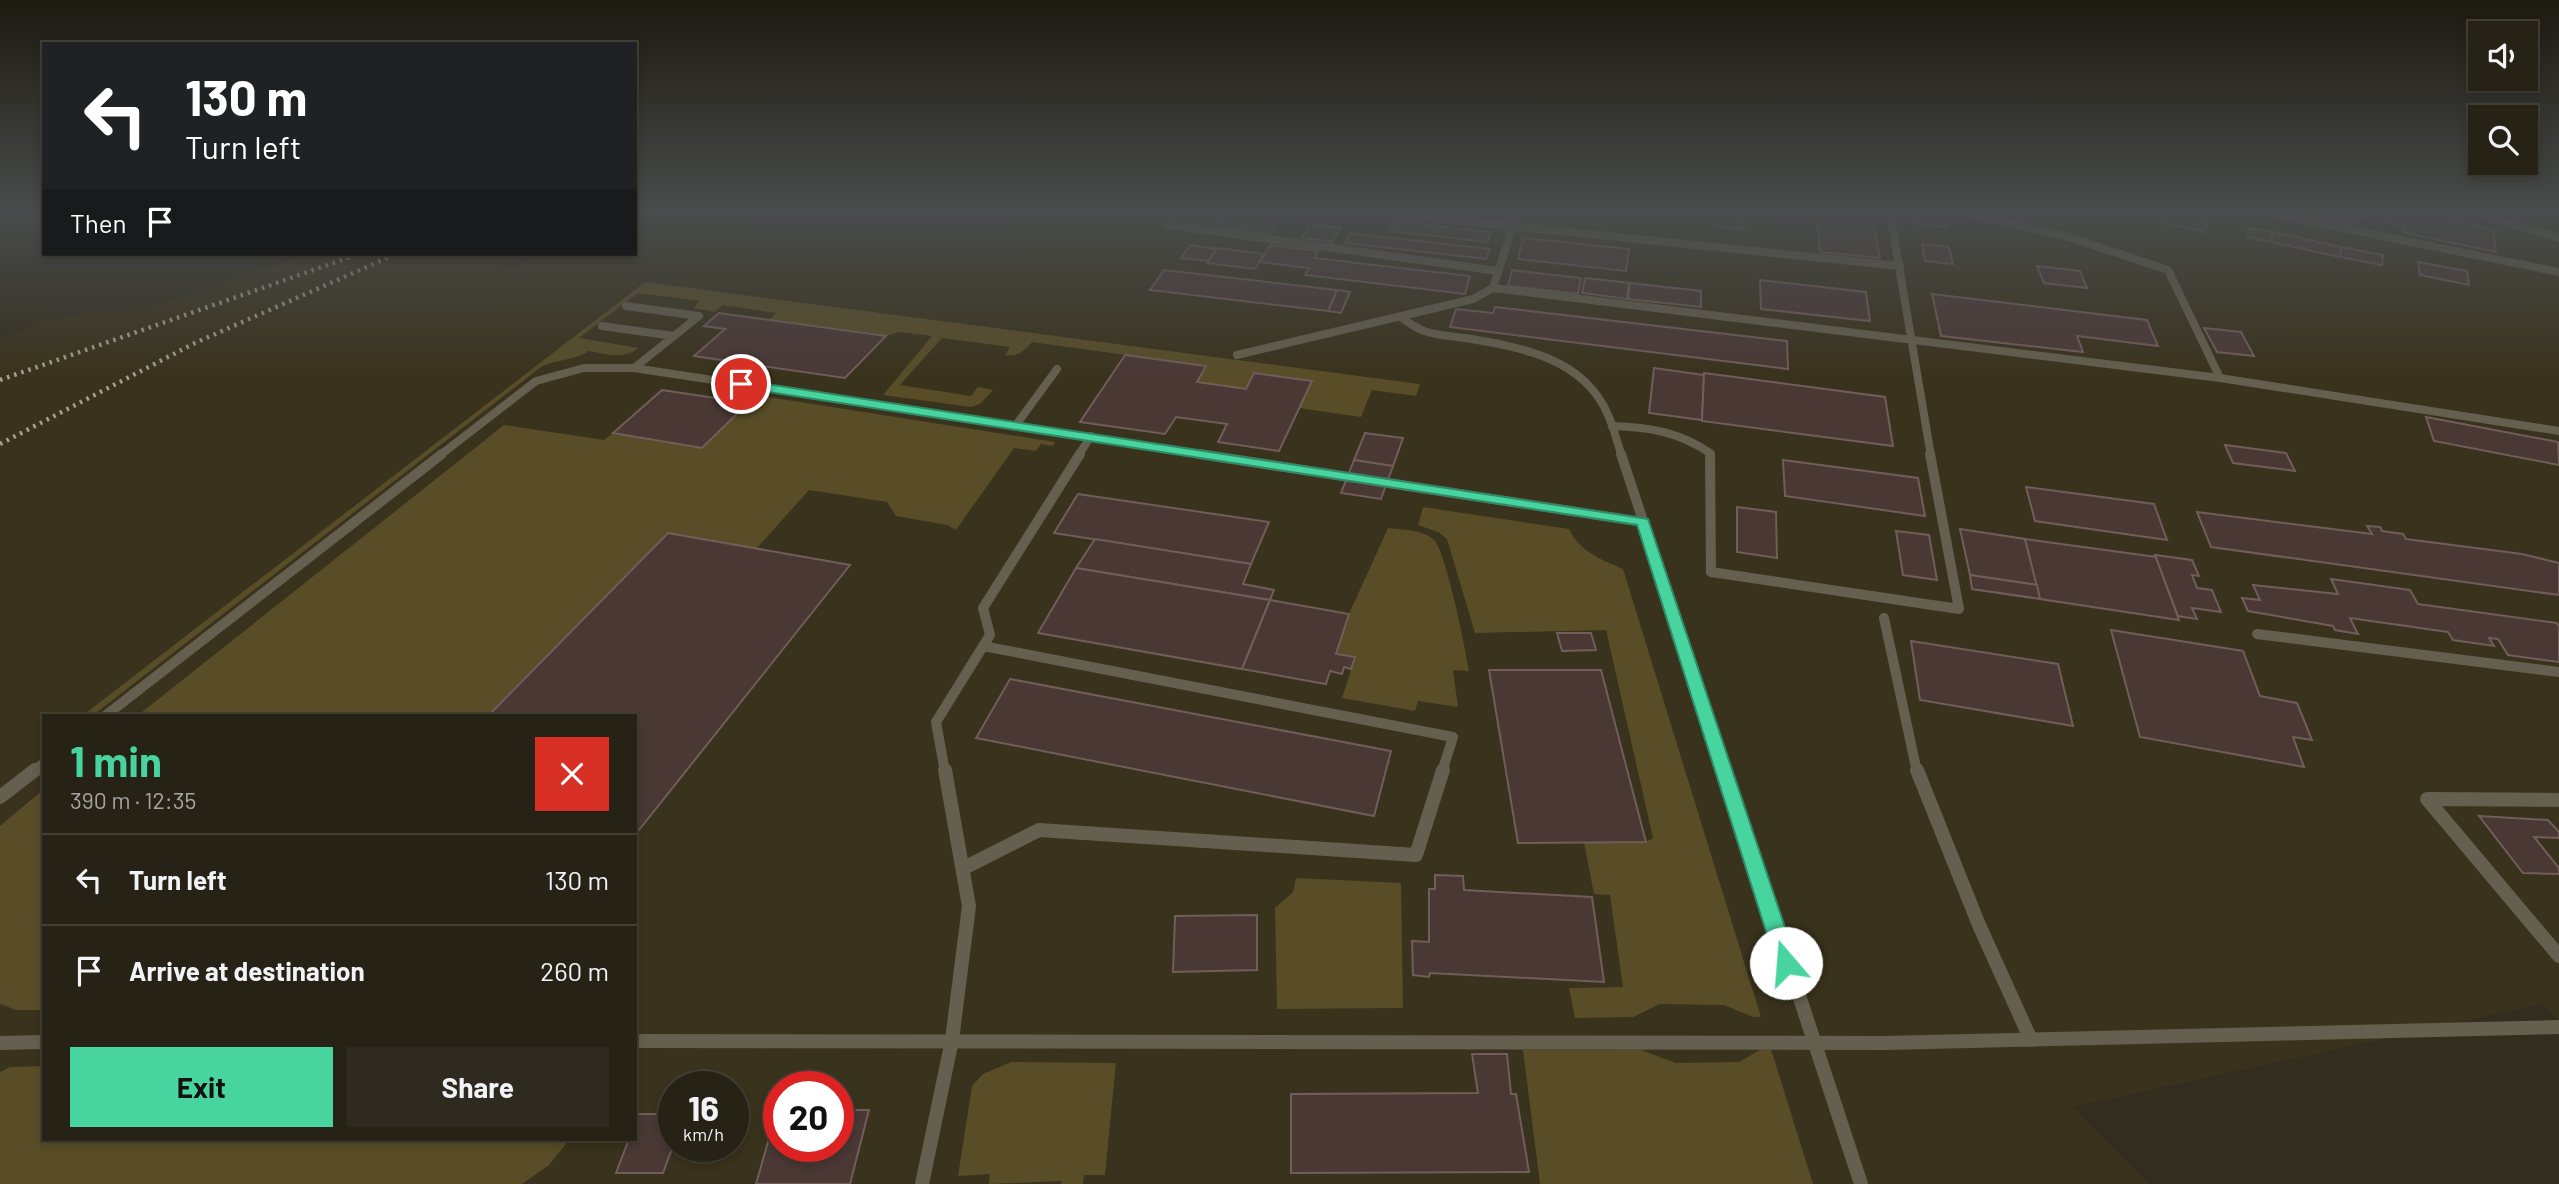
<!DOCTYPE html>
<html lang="en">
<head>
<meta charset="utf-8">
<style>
  body { margin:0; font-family:Barlow,sans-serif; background:#2e2a1f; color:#f1f3f6; height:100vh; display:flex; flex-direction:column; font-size:26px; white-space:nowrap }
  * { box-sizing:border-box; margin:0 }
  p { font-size:23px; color:#a4a4a1 }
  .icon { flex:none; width:38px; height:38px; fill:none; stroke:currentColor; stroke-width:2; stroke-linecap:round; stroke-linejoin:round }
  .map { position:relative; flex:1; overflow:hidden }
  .sheet { position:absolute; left:42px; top:714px; width:595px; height:427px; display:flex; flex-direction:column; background:#262216; border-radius:0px; box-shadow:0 4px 10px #0003,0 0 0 2px #423f35 }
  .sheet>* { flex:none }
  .guide { position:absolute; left:42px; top:42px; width:595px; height:214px; border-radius:0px; box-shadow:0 4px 10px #0003,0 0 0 2px #423f35; background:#202124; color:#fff; overflow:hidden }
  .fabs { position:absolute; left:2468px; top:21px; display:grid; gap:14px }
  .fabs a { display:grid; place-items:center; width:70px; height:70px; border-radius:0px; background:#262216; box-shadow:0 4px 10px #0003,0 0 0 2px #423f35; font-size:35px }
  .speed { position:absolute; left:658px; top:1071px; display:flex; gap:14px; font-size:35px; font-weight:700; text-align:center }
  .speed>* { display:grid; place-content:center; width:91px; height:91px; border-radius:50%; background:#262216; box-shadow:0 4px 10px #0003,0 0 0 2px #423f35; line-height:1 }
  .speed small { font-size:18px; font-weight:400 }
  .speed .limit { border:10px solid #d22; background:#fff; color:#111 }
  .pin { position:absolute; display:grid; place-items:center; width:60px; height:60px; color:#fff; margin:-30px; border:4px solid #fff; border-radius:50%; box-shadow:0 2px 7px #0007 }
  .me { position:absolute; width:77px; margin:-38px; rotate:342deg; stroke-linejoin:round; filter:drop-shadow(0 0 5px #0008) }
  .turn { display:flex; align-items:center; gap:24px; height:147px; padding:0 28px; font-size:32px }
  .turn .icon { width:91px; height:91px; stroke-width:2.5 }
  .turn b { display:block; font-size:49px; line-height:60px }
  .then { display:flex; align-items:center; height:66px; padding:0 28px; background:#0003; gap:14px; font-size:26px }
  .round { display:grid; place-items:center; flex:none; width:74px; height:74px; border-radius:0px; background:#2e2a1f }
  .headline { display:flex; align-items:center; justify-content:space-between; height:119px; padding:0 28px }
  h1 { font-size:42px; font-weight:700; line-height:52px; color:#47d49e }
  .cta { display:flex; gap:14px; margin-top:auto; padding:14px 28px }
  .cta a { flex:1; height:80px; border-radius:0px; background:#47d49e; color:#111; font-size:28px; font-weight:700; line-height:80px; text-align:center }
  .cta a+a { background:#2e2a1f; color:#f1f3f6 }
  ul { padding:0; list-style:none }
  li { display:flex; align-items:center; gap:21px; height:91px; padding:0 28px; border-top:2px solid #423f35 }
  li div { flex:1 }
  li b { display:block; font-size:26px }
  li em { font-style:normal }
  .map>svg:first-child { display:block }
  .built { fill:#39321c; fill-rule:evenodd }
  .green { fill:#584d27 }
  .building { fill:#4a3835; stroke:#715d5a; stroke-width:2 }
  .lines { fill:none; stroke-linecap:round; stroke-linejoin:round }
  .service-far2 { stroke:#645f4e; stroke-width:8 }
  .service-far1 { stroke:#645f4e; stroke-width:10 }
  .service { stroke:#645f4e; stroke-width:14 }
  .rail { stroke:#a4a094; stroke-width:4.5; stroke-dasharray:2.5 5; stroke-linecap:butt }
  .route { fill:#47d49e; stroke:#2e8a67; stroke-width:2 }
</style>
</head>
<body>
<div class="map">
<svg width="2559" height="1184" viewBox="0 0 2559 1184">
  <rect width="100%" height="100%" fill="#322d1e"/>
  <!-- built -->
  <path class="built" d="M640 213H2559V1021L2542 1004 2073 1107 2149 1184H0V335L18 334 35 320 151 307 306 254H505L496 274 543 254H635V215ZM44 716H635V1139H44ZM674 1087H733V1146H674ZM779 1087H838V1146H779Z"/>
  <!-- green -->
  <g class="green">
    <path d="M645 282 1420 384 1416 396 1372 390 1361 417 1299 408 1311 381 1255 373 1246 389 1197 382 1205 366 1032 342C1024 351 1018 357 1005 355L1010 347 942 338 900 385 971 396 978 387 993 390 980 404 971 407 883 395 932 336 899 332 886 336 769 320 776 313 723 305 715 312 693 308 700 301 638 293 579 338 639 348C623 360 607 354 588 351 576 361 555 359 541 367L92 716H82Z"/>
    <path d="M756 395 1055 442 1053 446 1041 444 1036 451 1014 448 956 530 947 525 896 516 887 502 809 490 757 548 668 533 488 716H137L504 425 604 440 613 433 702 448Z"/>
    <path d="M1423 507 1569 529C1579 551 1602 560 1623 569L1761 1017H1753L1724 1005 1660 1004 1633 1017 1575 1018 1569 988 1623 987 1610 895 1594 894 1584 843 1646 842 1653 838 1606 630 1475 633 1447 539 1438 532 1418 525Z"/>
    <path d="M1388 528C1402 530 1423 529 1434 540 1446 552 1466 650 1469 671L1453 670 1458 707 1418 701 1415 711 1342 698 1355 658 1336 654 1349 614Z"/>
    <path d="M44 789V1010H16L0 1004V826Z"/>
    <path d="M1296 878 1401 883 1403 1008 1277 1009 1275 908 1293 892Z"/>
    <path d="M1771 1049 1813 1184H1540L1523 1050H1641L1676 1063 1739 1062 1760 1050Z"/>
    <path d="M1011 1062 1116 1063 1105 1175H1084L1083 1184H1061V1181L989 1184 990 1174 958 1176 972 1086 983 1074Z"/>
    <path d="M44 1066V1139H570L549 1165 522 1184H0V1072L10 1067Z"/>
  </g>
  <!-- building -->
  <g class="building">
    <path d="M1240 213H1268L1283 215 1271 235 1212 228 1219 217 1236 219Z"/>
    <path d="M1714 213H1742L1744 229 1716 227Z"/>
    <path d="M1816 213H1871L1880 258 1820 252Z"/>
    <path d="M1913 213H1943L1946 227 1915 223Z"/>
    <path d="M2115 213H2181L2209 219 2205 232Z"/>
    <path d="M2295 213H2342L2355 216V225Z"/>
    <path d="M2342 213H2412L2493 229 2496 252 2404 233V226Z"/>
    <path d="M1392 221 1491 232 1488 242 1388 231Z"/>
    <path d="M1311 224 1341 228 1332 242 1302 238Z"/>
    <path d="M2249 228 2273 232 2271 242 2247 237Z"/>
    <path d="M2273 232 2341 247 2340 257 2271 242Z"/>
    <path d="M1350 233 1490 249 1486 259 1345 243Z"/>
    <path d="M1523 238 1629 249 1626 271 1518 259Z"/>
    <path d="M1922 244 1949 247 1953 264 1925 261Z"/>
    <path d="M1190 245 1216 249 1208 261 1181 258Z"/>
    <path d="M1270 245 1318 251 1314 258 1470 276 1465 294 1305 275 1309 268 1260 262Z"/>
    <path d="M2341 247 2383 255 2382 265 2340 257Z"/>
    <path d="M1217 248 1264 254 1255 269 1207 263Z"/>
    <path d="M2418 262 2467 271 2469 285 2420 275Z"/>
    <path d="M2037 266 2080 271 2087 288 2044 283Z"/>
    <path d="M1164 270 1337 290 1328 311 1150 290Z"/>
    <path d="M1512 270 1581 278 1578 294 1508 286Z"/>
    <path d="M1585 278 1629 283 1627 299 1582 293Z"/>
    <path d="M1760 280 1866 292 1870 321 1761 309Z"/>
    <path d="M1630 283 1701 291V307L1628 299Z"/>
    <path d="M1337 290 1350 292 1341 313 1328 311Z"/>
    <path d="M1932 294 2147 320 2158 346 2077 336 2083 352 1941 336Z"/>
    <path d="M1495 307 1787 341 1788 369 1450 327 1456 309 1493 313Z"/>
    <path d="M719 313 740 316 886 336 845 378 694 356 725 329 704 326Z"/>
    <path d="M2204 328 2241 332 2254 356 2217 352Z"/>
    <path d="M1125 355 1206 366 1197 382 1246 389 1254 373 1312 381 1279 451 1218 442 1227 424 1176 417 1165 434 1080 422Z"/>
    <path d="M1654 368 1704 375 1702 420 1649 413Z"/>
    <path d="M1704 373 1885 397 1893 446 1702 421Z"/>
    <path d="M662 390 748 403 702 448 613 433Z"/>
    <path d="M2426 417 2558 442 2559 465 2434 441Z"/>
    <path d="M1365 433 1403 438 1393 466 1354 460Z"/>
    <path d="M2225 445 2286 453 2295 471 2233 463Z"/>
    <path d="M1354 460 1393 466 1381 499 1341 493Z"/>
    <path d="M1783 460 1918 478 1925 516 1785 496Z"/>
    <path d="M2026 487 2154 504 2167 540 2035 521Z"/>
    <path d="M1078 494 1269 522 1251 564 1054 533Z"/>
    <path d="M1737 507 1776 512 1777 558 1737 552Z"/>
    <path d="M2197 512 2372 534 2367 526 2380 527 2382 531 2403 534 2406 539 2522 554 2559 563V595L2211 547Z"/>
    <path d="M1960 529 2025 539 2037 585 1970 575Z"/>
    <path d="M1896 531 1929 535 1937 580 1903 575Z"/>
    <path d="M668 533 850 565 635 835V716H488Z"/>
    <path d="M1095 539 1251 564 1243 584 1274 590 1270 600 1076 568Z"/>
    <path d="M2025 539 2156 557 2179 620 2040 599Z"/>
    <path d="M2155 555 2192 560 2199 576 2192 575 2197 588 2212 590 2221 612 2192 608 2197 619 2178 616Z"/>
    <path d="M1076 568 1270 600 1242 669 1038 633Z"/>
    <path d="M1970 575 2037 585 2040 599 1972 589Z"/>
    <path d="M2331 579 2410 590 2418 604 2557 623 2559 627V662L2508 655 2498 639 2489 638 2494 646 2453 640 2448 632 2350 618 2358 634 2335 630 2333 626 2248 611 2242 598 2260 600 2253 585 2338 594Z"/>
    <path d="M1270 600 1349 614 1336 654 1355 657 1351 669 1344 667 1342 674 1330 671 1326 684 1242 669Z"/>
    <path d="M2111 630 2243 651 2260 696 2297 703 2312 740 2293 737 2304 767 2140 737Z"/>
    <path d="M1557 633H1591L1596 650 1562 651Z"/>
    <path d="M1911 641 2058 664 2073 726 1920 700Z"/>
    <path d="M1489 670H1601L1646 842 1518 843Z"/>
    <path d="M1010 679 1391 751 1374 816 976 738Z"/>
    <path d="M2479 816 2548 820 2559 832V838L2534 837 2559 868V874L2523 873Z"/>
    <path d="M1435 875 1463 876 1464 890 1592 897 1604 982 1430 973 1429 977 1413 975 1412 941 1429 942V889H1435Z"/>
    <path d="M1257 915V970L1173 972 1175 916Z"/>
    <path d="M1472 1054H1507L1511 1094H1516L1529 1172 1291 1173V1094L1478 1093Z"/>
    <path d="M777 1110 779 1146H838V1110H869L850 1184H756Z"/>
    <path d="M638 1114H674V1143L663 1173H616L629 1139H635Z"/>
  </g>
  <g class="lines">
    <!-- service-far2 -->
    <g class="service-far2">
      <path d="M1385 213 1900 266"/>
      <path d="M1890 213 1931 456"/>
      <path d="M1967 213 2069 237 2168 270 2220 378"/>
      <path d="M2269 213 2559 272"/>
      <path d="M2475 213 2559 238"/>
      <path d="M1169 225 1498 271"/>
      <path d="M1493 288 2220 378 2559 431"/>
      <path d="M626 306 699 316 634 368"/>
      <path d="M1401 317C1425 336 1436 334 1465 338 1521 347 1584 358 1608 415 1614 428 1617 443 1622 456"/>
      <path d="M602 326 674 336"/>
      <path d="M1237 355 1473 299 1493 288 1517 213"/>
      <path d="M1016 425 1057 369"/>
      <path d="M1612 426C1649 427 1679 432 1710 453V456"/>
      <path d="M439 456 536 381 584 368H634L1211 456"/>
      <path d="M1078 456 1091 436"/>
    </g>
    <!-- service-far1 -->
    <g class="service-far1">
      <path d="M1199 454 1643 522"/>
      <path d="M1621 454 1726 772"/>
      <path d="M1710 454 1711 572 1959 609 1930 454"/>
      <path d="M1884 618 1917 772"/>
      <path d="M2257 634 2559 672"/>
      <path d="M983 646 1453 737 1442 772"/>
      <path d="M105 716 442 454"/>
      <path d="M32 772 44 763"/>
      <path d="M945 772 936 722 990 635 983 608 1080 454"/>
    </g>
    <!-- service -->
    <g class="service">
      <path d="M1725 770 1861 1184"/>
      <path d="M1917 770 1979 925 2031 1040"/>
      <path d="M0 797 35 770"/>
      <path d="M2559 800 2427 799 2559 956"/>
      <path d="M964 868 1039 830 1416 855 1443 770"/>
      <path d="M635 1041 1885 1043 2559 1027"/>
      <path d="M0 1043 44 1042"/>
      <path d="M922 1184 952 1040 969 906 945 770"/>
    </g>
    <!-- rail -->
    <g class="rail">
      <path d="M0 380 359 254"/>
      <path d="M0 444 195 343 396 254"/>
    </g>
  </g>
  <!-- sky -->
  <linearGradient id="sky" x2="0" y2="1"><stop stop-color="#1c1910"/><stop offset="0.56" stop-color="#494c4c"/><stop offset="1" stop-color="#494c4c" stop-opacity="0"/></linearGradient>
  <rect width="2559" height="379" fill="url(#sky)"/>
  <!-- route -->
  <path class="route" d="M741 380 1648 519 1797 963 1794 970 1786 972 1779 970 1776 963 1637 525 736 387 734 384Z"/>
</svg>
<div class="fabs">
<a><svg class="icon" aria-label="sound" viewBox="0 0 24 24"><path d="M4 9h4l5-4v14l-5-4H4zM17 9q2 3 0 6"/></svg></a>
<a><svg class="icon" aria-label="search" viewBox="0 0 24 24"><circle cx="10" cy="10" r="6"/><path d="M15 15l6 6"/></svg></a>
</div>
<div class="speed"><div>16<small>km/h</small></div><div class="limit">20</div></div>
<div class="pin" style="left:741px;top:384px;background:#d93025"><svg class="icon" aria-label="arrive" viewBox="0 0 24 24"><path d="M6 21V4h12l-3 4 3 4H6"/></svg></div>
<svg class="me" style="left:1786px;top:963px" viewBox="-20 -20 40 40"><circle r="19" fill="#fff"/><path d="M0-13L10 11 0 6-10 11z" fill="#47d49e"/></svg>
<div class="guide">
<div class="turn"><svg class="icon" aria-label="left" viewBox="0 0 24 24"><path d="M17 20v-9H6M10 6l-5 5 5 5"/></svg><div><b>130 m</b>Turn left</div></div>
<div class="then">Then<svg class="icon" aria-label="arrive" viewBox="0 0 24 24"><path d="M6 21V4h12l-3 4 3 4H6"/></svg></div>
</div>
<section class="sheet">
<div class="headline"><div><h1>1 min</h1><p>390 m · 12:35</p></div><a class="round" style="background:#d93025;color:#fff"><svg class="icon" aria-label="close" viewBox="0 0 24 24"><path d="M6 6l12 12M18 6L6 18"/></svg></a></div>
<ul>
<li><svg class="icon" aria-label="left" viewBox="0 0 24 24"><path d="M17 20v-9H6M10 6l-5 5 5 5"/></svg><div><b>Turn left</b></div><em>130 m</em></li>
<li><svg class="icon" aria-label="arrive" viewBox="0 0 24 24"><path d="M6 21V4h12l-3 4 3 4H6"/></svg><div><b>Arrive at destination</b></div><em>260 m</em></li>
</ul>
<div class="cta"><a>Exit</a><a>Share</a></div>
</section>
</div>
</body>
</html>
